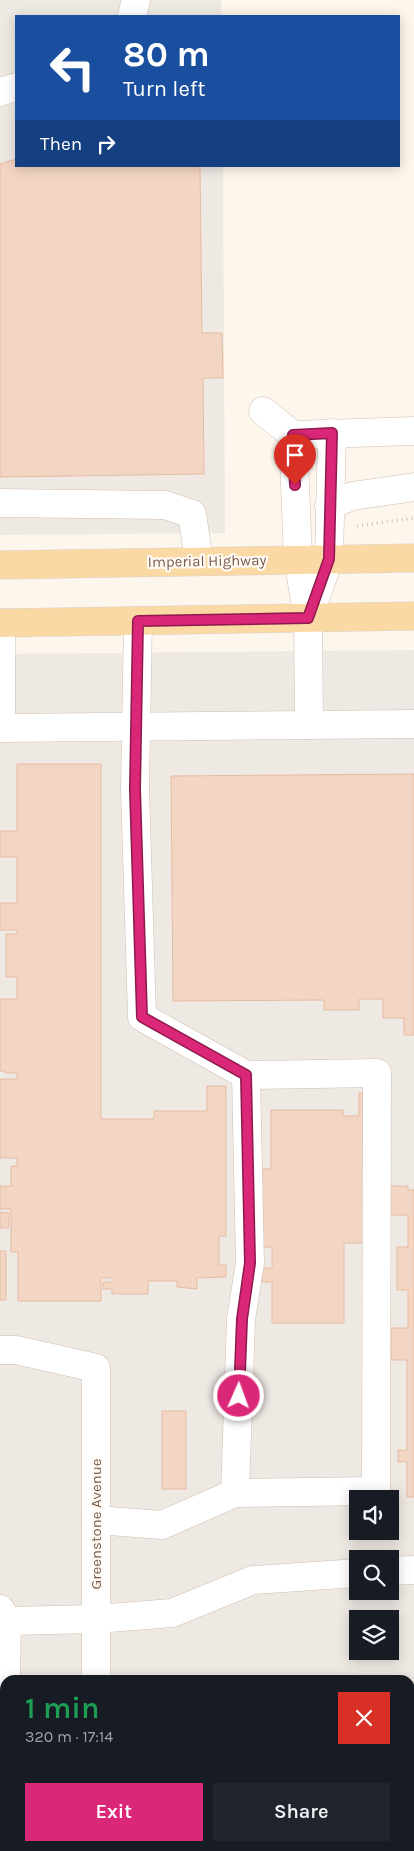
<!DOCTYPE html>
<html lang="en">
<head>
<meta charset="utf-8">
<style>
  body { margin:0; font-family:Karla,sans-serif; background:#20242c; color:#f1f3f6; height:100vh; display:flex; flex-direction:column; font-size:19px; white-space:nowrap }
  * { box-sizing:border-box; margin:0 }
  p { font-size:16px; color:#9ea1a6 }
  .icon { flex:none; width:28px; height:28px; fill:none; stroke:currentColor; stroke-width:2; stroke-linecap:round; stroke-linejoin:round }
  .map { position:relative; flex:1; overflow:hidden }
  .drawer { position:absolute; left:0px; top:1675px; width:415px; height:176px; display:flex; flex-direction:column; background:#171b24; border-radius:15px 15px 0 0; box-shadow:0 2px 12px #0003 }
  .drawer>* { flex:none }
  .top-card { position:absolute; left:15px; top:15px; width:385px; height:152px; border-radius:0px; box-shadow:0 2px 12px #0003; background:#1a4fa0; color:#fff; overflow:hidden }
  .fabs { position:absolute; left:349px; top:1490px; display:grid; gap:10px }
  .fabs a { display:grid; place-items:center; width:50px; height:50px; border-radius:0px; background:#171b24; box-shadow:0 2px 12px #0003; font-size:25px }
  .pin { position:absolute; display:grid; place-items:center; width:42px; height:42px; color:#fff; margin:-51px -21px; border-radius:50% 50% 50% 0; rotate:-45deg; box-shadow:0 0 5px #0007 }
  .pin .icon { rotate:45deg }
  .me { position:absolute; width:55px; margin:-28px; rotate:2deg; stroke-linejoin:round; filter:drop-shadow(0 0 4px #0008) }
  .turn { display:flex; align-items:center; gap:18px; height:105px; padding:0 25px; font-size:22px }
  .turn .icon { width:65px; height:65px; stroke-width:2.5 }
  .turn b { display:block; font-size:35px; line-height:42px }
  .then { display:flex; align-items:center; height:48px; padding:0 25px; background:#0003; gap:10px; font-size:19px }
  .round { display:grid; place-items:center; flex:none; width:52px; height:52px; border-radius:0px; background:#20242c }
  .head { display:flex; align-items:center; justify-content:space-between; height:85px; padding:0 25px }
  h1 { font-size:30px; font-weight:600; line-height:38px; color:#1e9e55 }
  .primary-button { display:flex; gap:10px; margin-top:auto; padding:10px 25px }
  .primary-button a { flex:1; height:58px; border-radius:0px; background:#db2777; color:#fff; font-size:20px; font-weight:600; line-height:58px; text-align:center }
  .primary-button a+a { background:#20242c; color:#f1f3f6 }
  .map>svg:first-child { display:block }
  .industrial { fill:#efe9e4; fill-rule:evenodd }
  .building { fill:#f3d5c3; stroke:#e6bba3 }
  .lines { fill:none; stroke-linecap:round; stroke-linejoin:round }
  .minor-casing { stroke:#d1beb0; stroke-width:29 }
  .major-casing { stroke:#dad1cd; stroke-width:29 }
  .path { stroke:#d9b8a5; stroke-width:3; stroke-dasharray:1 4; stroke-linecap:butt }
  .minor { stroke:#fff; stroke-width:28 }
  .major { stroke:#fbd9a5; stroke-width:28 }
  .route-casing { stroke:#8e194d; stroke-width:12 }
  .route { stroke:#db2777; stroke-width:9 }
  .labels { text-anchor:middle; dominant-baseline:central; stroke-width:4.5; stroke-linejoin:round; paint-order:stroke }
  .street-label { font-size:15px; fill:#7a5c4d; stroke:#fffaf3 }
</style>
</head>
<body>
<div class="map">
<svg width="414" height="1851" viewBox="0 0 414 1851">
  <rect width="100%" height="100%" fill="#fdf6ec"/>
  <!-- industrial -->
  <g class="industrial">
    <path d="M0 0H221V16H16V166H223L225 533 0 535Z"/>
    <path d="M414 650V1851H0V654ZM358 1499H390V1531H358ZM358 1559H390V1591H358ZM358 1619H390V1651H358ZM5 1680H410V1846H5Z"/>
  </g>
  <!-- building -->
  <g class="building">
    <path d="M16 159V166H200L202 333H222L223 378H203L204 474 0 477V164Z"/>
    <path d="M17 764H101V1119H154V1111H207V1086H226V1236H219V1265H226V1277L197 1278V1289L177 1287V1281H148V1294H112V1289H103V1282H112V1278H101V1301H18V1252H11V1209H0V1186H11V1166H17V1158H0V1079H17V1073H5V1071H0V999H17V977H6V934H17V930H0V903H17V857H0V831H17Z"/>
    <path d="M414 774V1035H404V1018H383V999H359V1010H324V1000L173 1001 171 776Z"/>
    <path d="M359 1093H369L370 1243H344V1323H272V1282H262V1268H272V1247H259V1169H271V1110H343V1116H359Z"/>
    <path d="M388 1186H408V1190H414V1497H407V1462H398V1450H407V1360H391V1328H408V1290H397V1247H408V1215H388Z"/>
    <path d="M0 1212 9 1213V1228H0Z"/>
    <rect x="0" y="1251" width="6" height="49"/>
    <rect x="162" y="1411" width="24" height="78"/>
    <rect x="410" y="1750" width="4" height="22"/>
  </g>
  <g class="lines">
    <defs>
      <g id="minor">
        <path d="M132 16 136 0"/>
        <path d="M0 92 16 87"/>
        <path d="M263 411 293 435 414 431"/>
        <path d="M293 435 298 559 308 618 309 725"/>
        <path d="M0 503 165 505 192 514 199 561"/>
        <path d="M329 506 352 496 414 487"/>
        <path d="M309 617 329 559 332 433"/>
        <path d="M138 621 135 789 142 1017 246 1075"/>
        <path d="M1 623V728L414 724"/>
        <path d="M0 1350H16L96 1368V1680"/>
        <path d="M96 1520 162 1525 235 1493 376 1491 377 1073 246 1075 250 1263 241 1319 235 1493"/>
        <path d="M390 1571 414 1570"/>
        <path d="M0 1609 7 1621 6 1680"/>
        <path d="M7 1621 96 1619 172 1613 253 1580 358 1573"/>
        <path d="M410 1799H414"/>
        <path d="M3 1845 5 1746"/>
        <path d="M95 1846V1851"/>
      </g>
      <g id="major">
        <path d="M0 565 414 558"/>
        <path d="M0 623 414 616"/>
      </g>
    </defs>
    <!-- minor casing -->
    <use href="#minor" class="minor-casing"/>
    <!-- major casing -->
    <use href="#major" class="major-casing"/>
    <!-- path -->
    <path class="path" d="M357 526 414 518"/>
    <!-- minor -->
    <use href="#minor" class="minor"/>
    <!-- major -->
    <use href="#major" class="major"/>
  </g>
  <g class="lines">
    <defs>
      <path id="route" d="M239 1396 242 1319 250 1263 246 1075 142 1017 135 789 138 621 308 618 329 559 332 433 293 435 295 485"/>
    </defs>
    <!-- route casing -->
    <use href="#route" class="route-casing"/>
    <!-- route -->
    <use href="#route" class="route"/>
  </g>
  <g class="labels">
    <!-- street labels -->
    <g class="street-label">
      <text transform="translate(207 561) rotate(-1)">Imperial Highway</text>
      <text transform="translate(96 1524) rotate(-90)">Greenstone Avenue</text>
    </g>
  </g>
</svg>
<div class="fabs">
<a><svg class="icon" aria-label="sound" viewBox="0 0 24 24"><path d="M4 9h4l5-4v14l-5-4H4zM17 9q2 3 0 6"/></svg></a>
<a><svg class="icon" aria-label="search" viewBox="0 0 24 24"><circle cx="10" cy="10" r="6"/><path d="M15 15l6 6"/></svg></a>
<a><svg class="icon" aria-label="layers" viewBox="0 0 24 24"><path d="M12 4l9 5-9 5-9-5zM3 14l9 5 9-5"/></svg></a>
</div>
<div class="pin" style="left:295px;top:485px;background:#d93025"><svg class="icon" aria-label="arrive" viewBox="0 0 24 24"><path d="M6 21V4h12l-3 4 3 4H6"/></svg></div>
<svg class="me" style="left:239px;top:1396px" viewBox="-20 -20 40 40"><circle r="17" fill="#db2777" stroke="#fff" stroke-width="3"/><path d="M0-11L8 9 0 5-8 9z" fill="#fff"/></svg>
<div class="top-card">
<div class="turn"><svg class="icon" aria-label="left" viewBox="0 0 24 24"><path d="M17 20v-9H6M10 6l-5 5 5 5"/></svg><div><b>80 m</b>Turn left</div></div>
<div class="then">Then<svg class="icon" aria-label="right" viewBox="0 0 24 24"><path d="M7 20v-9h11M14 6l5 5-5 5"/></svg></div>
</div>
<section class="drawer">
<div class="head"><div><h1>1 min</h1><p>320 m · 17:14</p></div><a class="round" style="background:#d93025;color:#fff"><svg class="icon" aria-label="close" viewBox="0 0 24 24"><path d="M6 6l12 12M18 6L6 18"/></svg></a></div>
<div class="primary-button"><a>Exit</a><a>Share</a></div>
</section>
</div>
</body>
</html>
